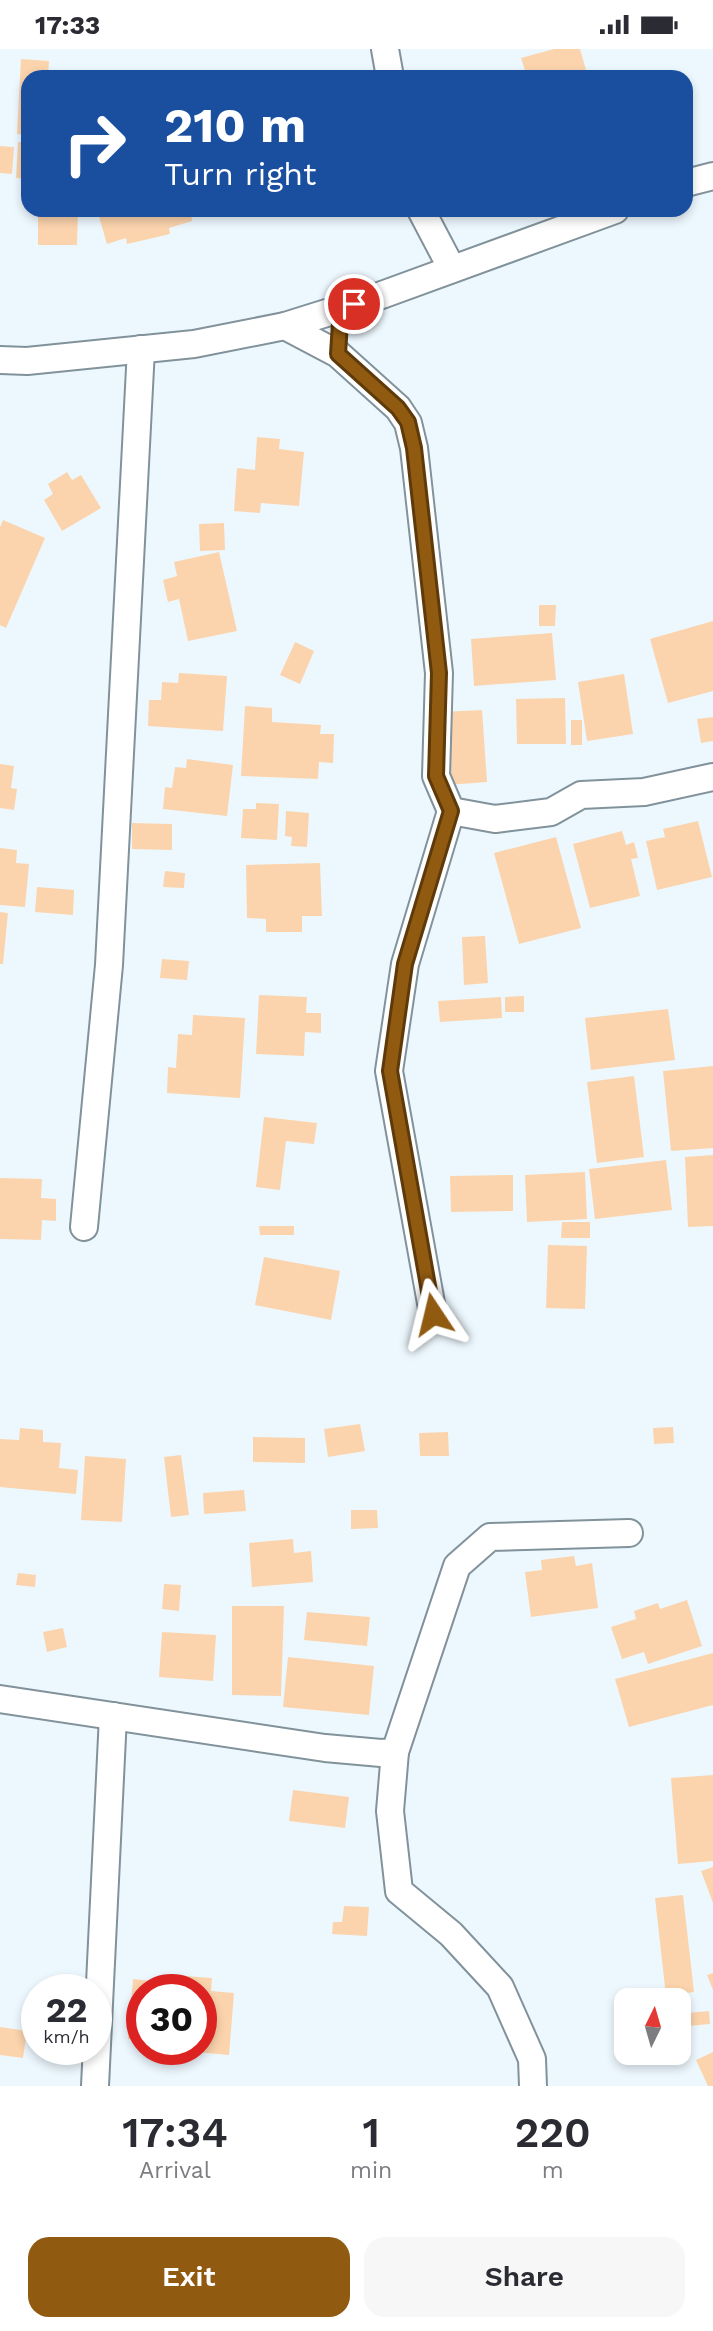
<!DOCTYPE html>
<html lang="en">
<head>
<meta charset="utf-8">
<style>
  body { margin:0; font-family:"Work Sans",sans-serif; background:#f7f7f7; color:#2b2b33; height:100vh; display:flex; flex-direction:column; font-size:26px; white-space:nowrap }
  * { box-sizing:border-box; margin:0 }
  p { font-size:23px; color:#7c7c81 }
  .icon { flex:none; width:38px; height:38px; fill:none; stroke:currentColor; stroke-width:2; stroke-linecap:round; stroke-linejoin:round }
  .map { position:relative; height:2037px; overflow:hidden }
  .drawer { display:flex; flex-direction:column; background:#fff; flex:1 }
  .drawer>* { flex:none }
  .top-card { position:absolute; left:21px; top:21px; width:672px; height:147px; border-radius:21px; box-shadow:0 4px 10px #0003; background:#1a4fa0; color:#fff; overflow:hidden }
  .needle { width:46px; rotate:5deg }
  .controls { position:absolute; left:614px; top:1939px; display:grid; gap:14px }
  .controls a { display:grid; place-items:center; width:77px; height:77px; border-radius:14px; background:#fff; box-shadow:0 4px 10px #0003; font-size:35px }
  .speed { position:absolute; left:21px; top:1925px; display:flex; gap:14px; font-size:35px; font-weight:700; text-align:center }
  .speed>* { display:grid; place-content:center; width:91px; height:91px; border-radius:50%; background:#fff; box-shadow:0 4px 10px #0003; line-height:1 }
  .speed small { font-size:18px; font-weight:400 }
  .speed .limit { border:10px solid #d22; background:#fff; color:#111 }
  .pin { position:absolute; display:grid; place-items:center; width:60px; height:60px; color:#fff; margin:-30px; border:4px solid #fff; border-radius:50%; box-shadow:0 2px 7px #0007 }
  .me { position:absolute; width:77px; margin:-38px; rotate:350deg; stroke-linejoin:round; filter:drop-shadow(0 0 5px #0008) }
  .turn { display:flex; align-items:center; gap:24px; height:147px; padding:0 28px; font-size:32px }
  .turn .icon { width:91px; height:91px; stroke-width:2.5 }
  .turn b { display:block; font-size:49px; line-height:60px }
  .eta { display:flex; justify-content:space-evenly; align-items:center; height:119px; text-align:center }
  .eta b { font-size:42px; font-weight:600; line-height:49px }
  .button { display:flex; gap:14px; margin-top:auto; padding:14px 28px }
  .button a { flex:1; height:80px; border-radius:21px; background:#905a10; color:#fff; font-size:28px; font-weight:600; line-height:80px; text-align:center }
  .button a+a { background:#f7f7f7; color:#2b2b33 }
  .status { display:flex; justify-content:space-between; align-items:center; height:49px; padding:0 35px; background:#fff; direction:ltr }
  .status svg { height:19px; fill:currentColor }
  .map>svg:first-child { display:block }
  .building { fill:#fbd4ad }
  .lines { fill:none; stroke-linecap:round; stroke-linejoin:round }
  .street-casing { stroke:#81929b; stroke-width:30 }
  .street { stroke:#fff; stroke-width:26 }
  .route-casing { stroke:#5e3a0a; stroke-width:18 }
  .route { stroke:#905a10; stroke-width:12 }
</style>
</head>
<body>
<div class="status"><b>17:33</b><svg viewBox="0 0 49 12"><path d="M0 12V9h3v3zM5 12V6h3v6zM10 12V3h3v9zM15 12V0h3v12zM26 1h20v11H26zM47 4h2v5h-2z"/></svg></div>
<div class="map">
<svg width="713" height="2037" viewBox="0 0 713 2037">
  <rect width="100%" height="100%" fill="#edf8fe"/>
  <!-- building -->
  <g class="building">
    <path d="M554 0H580L588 28H527L521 9Z"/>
    <path d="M21 10 49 12 48 28H28V86L17 85Z"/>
    <path d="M18 93 28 94V130L16 129Z"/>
    <path d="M0 97 14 98 12 125 0 124Z"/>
    <path d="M38 161H78L77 196H38Z"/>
    <path d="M97 161H191L192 172 169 179 170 185 127 195 126 189 107 195Z"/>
    <path d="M257 388 280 390 279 400 304 403 299 457 261 454 260 464 234 462 237 419 255 421Z"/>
    <path d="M67 423 72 431 81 426 101 459 62 482 44 451 53 445 48 435Z"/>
    <path d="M3 471 45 489 6 579 0 576V478Z"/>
    <path d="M224 474 225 501 200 502 199 475Z"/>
    <path d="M219 503 237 582 188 592 179 550 168 553 163 531 177 527 174 513Z"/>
    <path d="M539 556H556L555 577H539Z"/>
    <path d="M713 572V642L668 654 650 590Z"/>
    <path d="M552 584 556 631 474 637 471 590Z"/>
    <path d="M295 593 314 602 300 635 280 626Z"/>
    <path d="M179 624 227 627 223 682 148 677 149 651H161L162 633 178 634Z"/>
    <path d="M624 625 633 685 587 692 578 633Z"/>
    <path d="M565 649 566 695H517L516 650Z"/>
    <path d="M245 657 272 659V673L321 676 320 685H334L333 714 319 713 318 730 241 727Z"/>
    <path d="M482 661 487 733 446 736 441 663Z"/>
    <path d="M713 668V692L701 694 697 670Z"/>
    <rect x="571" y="671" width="11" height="25"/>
    <path d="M187 710 233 716 227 767 163 760 165 738 172 739 175 718 186 719Z"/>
    <path d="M0 715 14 717 11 739 17 740 14 761 0 759Z"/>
    <path d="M256 754 279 755 277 791 241 789 243 760H256Z"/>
    <path d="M286 762 309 764 307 798 291 797 292 788 285 787Z"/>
    <path d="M698 772 712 828 657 841 646 792 665 788 663 780Z"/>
    <path d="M132 774 172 775V801L132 800Z"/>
    <path d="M622 782 626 796 634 793 638 809 631 810 640 847 590 859 573 795Z"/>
    <path d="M556 788 581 879 519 895 494 804Z"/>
    <path d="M0 799 17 801 16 814 29 815 25 858 0 856Z"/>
    <path d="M320 814 322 867H302V883H266V870L247 869 246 816Z"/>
    <path d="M165 822 185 824 184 839 163 838Z"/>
    <path d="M37 838 74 841 73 866 35 863Z"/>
    <path d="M0 863 8 864 3 915H0Z"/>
    <path d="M485 887 488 934 464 936 462 888Z"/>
    <path d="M162 910 189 912 187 931 160 929Z"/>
    <path d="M259 946 307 948 306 964H321V984L305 983 304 1007 256 1005Z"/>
    <path d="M524 947V963H505V948Z"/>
    <path d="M501 948 502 969 440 973 438 952Z"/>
    <path d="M668 960 675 1011 591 1021 585 969Z"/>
    <path d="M193 966 245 969 240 1049 167 1044 168 1018 176 1019 178 985 192 986Z"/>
    <path d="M713 1017V1099L671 1102 663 1022Z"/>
    <path d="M634 1027 644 1108 597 1114 587 1033Z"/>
    <path d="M264 1068 317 1074 314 1095 286 1092 280 1141 256 1138Z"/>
    <path d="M713 1106V1177L688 1178 685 1108Z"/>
    <path d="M666 1111 672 1161 595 1170 589 1120Z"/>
    <path d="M585 1123 587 1170 527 1173 525 1126Z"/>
    <path d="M513 1126V1162L451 1163 450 1127Z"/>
    <path d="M0 1129 42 1130 41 1149 56 1150V1172L42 1171 41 1191 0 1190Z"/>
    <path d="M562 1173H590V1189H561Z"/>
    <path d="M259 1177H294V1186H260Z"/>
    <path d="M548 1196 587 1197 585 1260 546 1259Z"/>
    <path d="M264 1208 340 1222 331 1271 255 1256Z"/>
    <path d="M360 1375 365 1402 328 1408 324 1380Z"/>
    <path d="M673 1378 674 1394 654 1395 653 1379Z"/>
    <path d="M20 1379 43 1381V1393L61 1394 59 1419 78 1421 76 1445 0 1438V1390L19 1391Z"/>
    <path d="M448 1383 449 1407H420L419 1384Z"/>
    <path d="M253 1388 305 1389V1414L253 1413Z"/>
    <path d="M181 1406 189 1466 171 1468 164 1408Z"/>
    <path d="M85 1407 126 1410 122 1473 81 1471Z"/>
    <path d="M244 1441 246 1462 204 1465 203 1444Z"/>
    <path d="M351 1461H377L378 1479 351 1480Z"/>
    <path d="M293 1490 294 1504 311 1502 313 1533 252 1538 249 1494Z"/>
    <path d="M574 1507 576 1517 592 1514 598 1559 531 1568 525 1523 542 1521 541 1511Z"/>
    <path d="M18 1524 36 1526 35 1538 16 1536Z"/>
    <path d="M164 1535 181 1536 179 1562 162 1560Z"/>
    <path d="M687 1551 702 1597 648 1615 644 1603 622 1610 611 1578 636 1570 634 1562 658 1554 660 1560Z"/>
    <path d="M232 1557H284L281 1647 232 1646Z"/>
    <path d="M307 1563 370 1568 367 1597 304 1591Z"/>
    <path d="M63 1579 67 1598 47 1603 43 1583Z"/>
    <path d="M162 1583 216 1586 213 1632 159 1628Z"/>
    <path d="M713 1604V1656L629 1678 615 1630Z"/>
    <path d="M288 1608 374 1617 369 1666 283 1658Z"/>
    <path d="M713 1726V1812L678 1815 671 1729Z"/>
    <path d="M293 1741 349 1748 345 1779 289 1772Z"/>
    <path d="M713 1818V1854L701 1822Z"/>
    <path d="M683 1846 694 1943 666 1947 655 1849Z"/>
    <path d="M344 1857 369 1858 367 1887 332 1885 333 1873H342Z"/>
    <path d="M713 1924V1941L707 1926Z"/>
    <path d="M184 1927 212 1929 211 1942 234 1944 229 2006 184 2002V2000H201V1941H183Z"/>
    <path d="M133 1930 151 1932 150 1941H142V1991L128 1990Z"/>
    <path d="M164 1937 182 1939V1941H164Z"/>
    <path d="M709 1962 710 1975 689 1977 688 1964Z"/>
    <path d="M0 1978 27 1982 23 2009 0 2006Z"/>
    <path d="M713 2003V2037H708L696 2011Z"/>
  </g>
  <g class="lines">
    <defs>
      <g id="street">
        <path d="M385 0 390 28"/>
        <path d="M686 134 713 127"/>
        <path d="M421 161 452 220"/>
        <path d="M285 277 338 305 398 359 408 374 414 399 439 624 436 727 451 762 495 770 551 763 581 746 644 743 713 728"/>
        <path d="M0 311 27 312 194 295 285 277 368 251 615 161"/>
        <path d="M84 1178 109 916 141 300"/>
        <path d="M433 1265 389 1022 405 915 451 762"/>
        <path d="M0 1650 325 1699 381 1704 395 1703 457 1517 490 1488 629 1484"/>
        <path d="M395 1703 390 1762 399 1842 451 1885 500 1938 532 2010 533 2037"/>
        <path d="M95 2037 113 1667"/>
      </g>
    </defs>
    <!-- street casing -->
    <use href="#street" class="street-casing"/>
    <!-- street -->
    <use href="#street" class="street"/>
  </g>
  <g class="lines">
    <defs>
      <path id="route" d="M354 255 341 259 338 305 398 359 408 373 414 399 439 624 436 727 451 762 405 915 390 1022 433 1265"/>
    </defs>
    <!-- route casing -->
    <use href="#route" class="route-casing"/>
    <!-- route -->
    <use href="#route" class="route"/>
  </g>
</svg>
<div class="controls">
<a><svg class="needle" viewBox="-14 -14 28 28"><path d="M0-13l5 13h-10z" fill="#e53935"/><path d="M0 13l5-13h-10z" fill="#7c7c81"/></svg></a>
</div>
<div class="speed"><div>22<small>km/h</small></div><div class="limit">30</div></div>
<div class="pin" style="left:354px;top:255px;background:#d93025"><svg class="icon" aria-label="arrive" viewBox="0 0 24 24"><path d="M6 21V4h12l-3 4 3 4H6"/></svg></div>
<svg class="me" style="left:433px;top:1265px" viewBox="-20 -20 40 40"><path d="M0-17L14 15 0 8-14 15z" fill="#905a10" stroke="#fff" stroke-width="4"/></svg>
<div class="top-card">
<div class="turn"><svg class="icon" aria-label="right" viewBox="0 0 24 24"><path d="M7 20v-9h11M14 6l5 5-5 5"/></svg><div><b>210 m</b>Turn right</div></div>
</div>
</div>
<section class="drawer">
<div class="eta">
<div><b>17:34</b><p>Arrival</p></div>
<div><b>1</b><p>min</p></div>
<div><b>220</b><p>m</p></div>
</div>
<div class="button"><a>Exit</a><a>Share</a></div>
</section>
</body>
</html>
